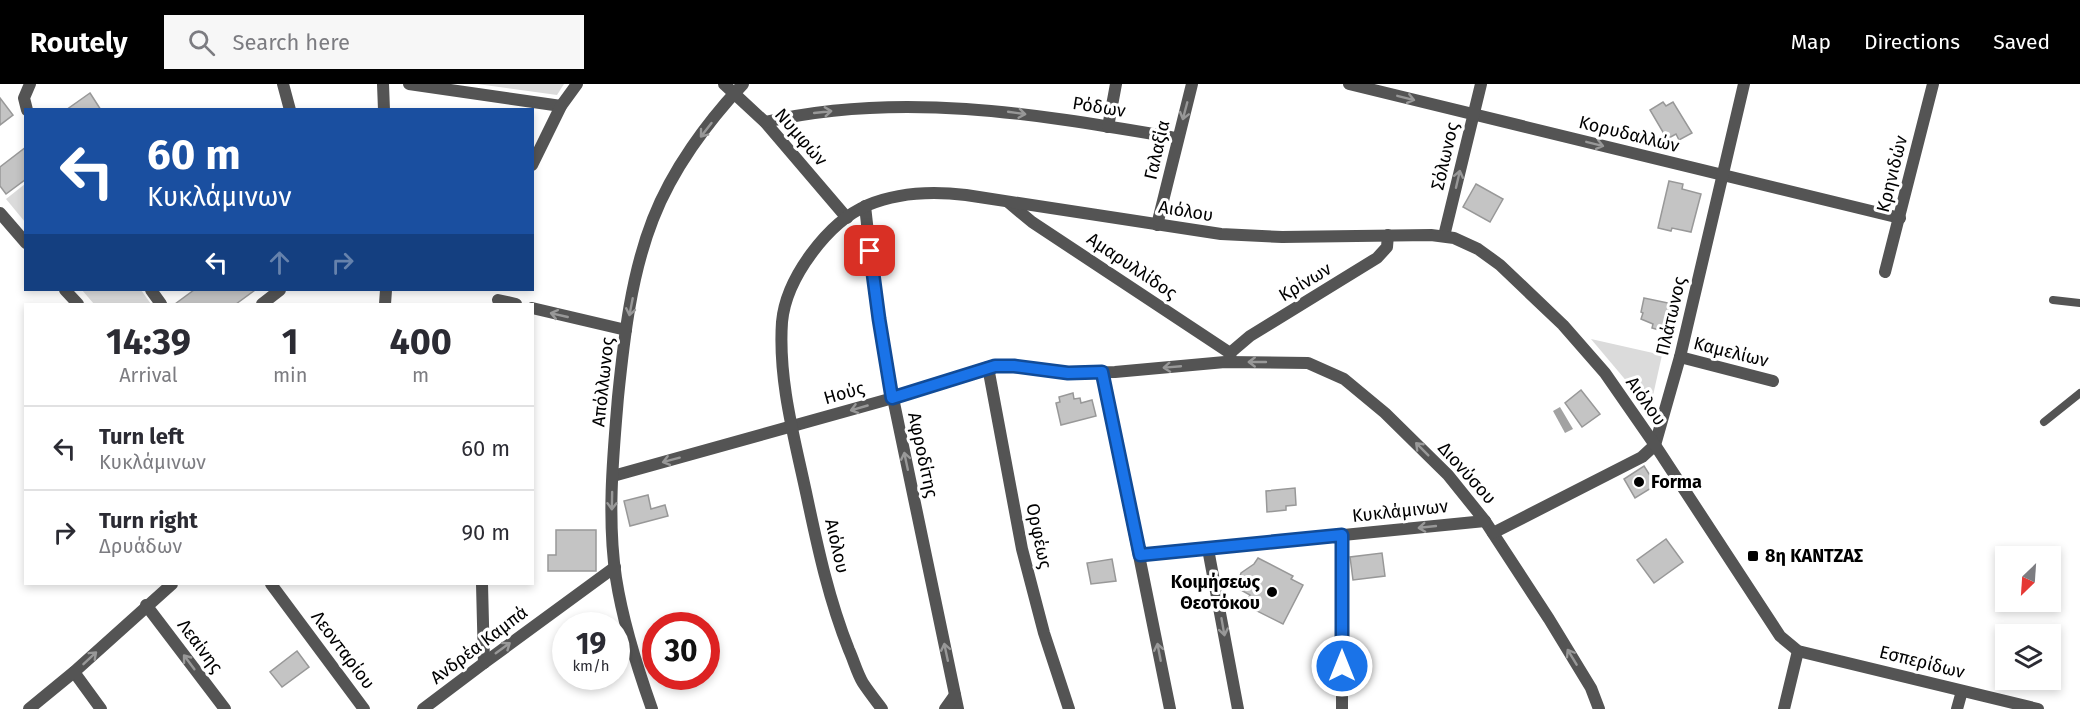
<!DOCTYPE html>
<html lang="en">
<head>
<meta charset="utf-8">
<style>
  body { margin:0; font-family:"Fira Sans",sans-serif; background:#f7f7f7; color:#2b2b33; height:100vh; display:flex; flex-direction:column; font-size:22px; white-space:nowrap }
  * { box-sizing:border-box; margin:0 }
  p { font-size:20px; color:#7c7c81 }
  .icon { flex:none; width:33px; height:33px; fill:none; stroke:currentColor; stroke-width:2; stroke-linecap:round; stroke-linejoin:round }
  .map { position:relative; flex:1; overflow:hidden }
  .side { position:absolute; left:24px; top:219px; width:510px; height:282px; display:flex; flex-direction:column; background:#fff; border-radius:0px; box-shadow:0 3px 9px #0003 }
  .side>* { flex:none }
  .guide { position:absolute; left:24px; top:24px; width:510px; height:183px; border-radius:0px; box-shadow:0 3px 9px #0003; background:#1a4fa0; color:#fff; overflow:hidden }
  .needle { width:39px; rotate:205deg }
  .tools { position:absolute; left:1995px; top:462px; display:grid; gap:12px }
  .tools a { display:grid; place-items:center; width:66px; height:66px; border-radius:0px; background:#fff; box-shadow:0 3px 9px #0003; font-size:30px }
  .speed { position:absolute; left:552px; top:528px; display:flex; gap:12px; font-size:30px; font-weight:700; text-align:center }
  .speed>* { display:grid; place-content:center; width:78px; height:78px; border-radius:50%; background:#fff; box-shadow:0 3px 9px #0003; line-height:1 }
  .speed small { font-size:15px; font-weight:400 }
  .speed .limit { border:9px solid #d22; background:#fff; color:#111 }
  .pin { position:absolute; display:grid; place-items:center; width:51px; height:51px; color:#fff; margin:-26px; border-radius:12px; box-shadow:0 3px 9px #0006 }
  .me { position:absolute; width:66px; margin:-33px; rotate:0deg; stroke-linejoin:round; filter:drop-shadow(0 0 4px #0008) }
  .turn { display:flex; align-items:center; gap:21px; height:126px; padding:0 24px; font-size:27px }
  .turn .icon { width:78px; height:78px; stroke-width:2.5 }
  .turn b { display:block; font-size:42px; line-height:51px }
  .lanes { display:flex; align-items:center; height:57px; padding:0 24px; background:#0003; justify-content:center; gap:30px; direction:ltr }
  .lanes .off { opacity:.35 }
  .eta { display:flex; justify-content:space-evenly; align-items:center; height:102px; text-align:center }
  .eta b { font-size:36px; font-weight:700; line-height:42px }
  ul { padding:0; list-style:none }
  li { display:flex; align-items:center; gap:18px; height:84px; padding:0 24px; border-top:2px solid #e1e1e2 }
  li div { flex:1 }
  li b { display:block; font-size:22px }
  li em { font-style:normal }
  header { display:flex; align-items:center; gap:36px; box-sizing:border-box; height:84px; padding:0 30px; background:#000; color:#fff }
  header strong { font-size:28px }
  nav { display:flex; gap:33px; margin-inline-start:auto; font-size:21px }
  .search { width:420px; height:54px; background:#f7f7f7; display:flex; align-items:center; gap:15px; box-sizing:border-box; padding:0 21px; border-radius:0px; color:#7c7c81; font-size:22px }
  .map>svg:first-child { display:block }
  .green { fill:#dbdbdb }
  .water { fill:#a2a2a2 }
  .building { fill:#c4c4c4; stroke:#989898; stroke-width:1.5 }
  .lines { fill:none; stroke-linecap:round; stroke-linejoin:round }
  .service { stroke:#545454; stroke-width:8 }
  .minor { stroke:#545454; stroke-width:12 }
  .tertiary { stroke:#545454; stroke-width:12 }
  .oneway { stroke:#989898 }
  .route-casing { stroke:#114b97; stroke-width:15 }
  .route { stroke:#1a73e8; stroke-width:10 }
  .poi-dot { fill:#000; stroke:#fff; stroke-width:2 }
  .labels { text-anchor:middle; dominant-baseline:central; stroke-width:6; stroke-linejoin:round; paint-order:stroke }
  .street-label { font-size:18px; fill:#000; stroke:#fff }
  .poi-label { font-size:18px; font-weight:bold; fill:#000; stroke:#fff; text-anchor:start }
</style>
</head>
<body>
<header>
<strong>Routely</strong>
<div class="search"><svg class="icon" aria-label="search" viewBox="0 0 24 24"><circle cx="10" cy="10" r="6"/><path d="M15 15l6 6"/></svg>Search here</div>
<nav><a>Map</a><a>Directions</a><a>Saved</a></nav>
</header>
<div class="map">
<svg width="2080" height="625" viewBox="0 0 2080 625">
  <rect width="100%" height="100%" fill="#fff"/>
  <!-- green -->
  <g class="green">
    <path d="M477 0H564L557 11Z"/>
    <path d="M25 100V138L6 115Z"/>
    <path d="M82 206H141L151 220H94Z"/>
    <path d="M1591 255 1662 271 1650 325Z"/>
  </g>
  <!-- water -->
  <path class="water" d="M1560 323 1573 345 1565 349 1553 327Z"/>
  <!-- building -->
  <g class="building">
    <path d="M90 9 101 26H66Z"/>
    <path d="M0 14 13 31 0 41Z"/>
    <path d="M1663 18 1666 22 1673 18 1692 49 1679 56 1676 50 1667 55 1650 26Z"/>
    <path d="M26 63V95L6 110 0 102V83Z"/>
    <path d="M1669 97 1683 100 1682 105 1701 110 1691 148 1672 144 1671 147 1658 144Z"/>
    <path d="M1476 100 1503 115 1490 138 1463 123Z"/>
    <path d="M194 206H255L236 220H175Z"/>
    <path d="M1644 214 1673 220 1666 248 1652 244 1653 240 1641 235 1643 229 1641 228Z"/>
    <path d="M1581 306 1600 330 1582 343 1565 319Z"/>
    <path d="M1073 309 1074 315 1080 314 1081 319 1092 316 1096 332 1061 341 1056 319 1060 318 1059 313Z"/>
    <path d="M1644 382 1656 401 1635 414 1624 395Z"/>
    <path d="M1295 404 1296 421 1286 422V426L1267 428 1266 407Z"/>
    <path d="M648 411 651 425 665 421 668 432 630 442 624 417Z"/>
    <path d="M556 446H596V487H548V471H556Z"/>
    <path d="M1666 455 1683 478 1654 499 1637 476Z"/>
    <path d="M1382 469 1385 492 1353 496 1350 473Z"/>
    <path d="M1258 474 1293 492 1291 495 1303 501 1283 540 1245 521 1250 511 1239 505 1242 500 1239 495 1241 489 1254 480Z"/>
    <path d="M1112 475 1116 497 1091 500 1087 479Z"/>
    <path d="M297 567 309 583 282 603 270 588Z"/>
  </g>
  <g class="lines">
    <!-- service -->
    <g class="service">
      <path d="M2053 216 2080 219"/>
      <path d="M2044 338 2080 309"/>
    </g>
    <!-- minor -->
    <g class="minor">
      <path d="M283 0 290 26"/>
      <path d="M383 0 384 26"/>
      <path d="M409 0 561 22"/>
      <path d="M724 0 765 38 847 134"/>
      <path d="M1349 0 1900 134"/>
      <path d="M27 26 24 14 30 0"/>
      <path d="M765 38C903 6 1041 31 1177 54"/>
      <path d="M1108 43 1116 0"/>
      <path d="M532 81 561 22 577 0"/>
      <path d="M1008 118 1032 138 1230 269 1231 278"/>
      <path d="M865 122 875 211 893 314 958 625"/>
      <path d="M1157 141 1192 0"/>
      <path d="M1444 152 1481 0"/>
      <path d="M1885 188 1933 0"/>
      <path d="M151 206 161 220"/>
      <path d="M498 216 516 220"/>
      <path d="M262 220 280 206"/>
      <path d="M385 220 386 206"/>
      <path d="M532 224 626 246"/>
      <path d="M1230 269 1250 252 1377 174 1387 163 1388 151"/>
      <path d="M1680 273 1773 297"/>
      <path d="M988 283 1022 465 1044 549 1069 625"/>
      <path d="M1102 288 1170 625"/>
      <path d="M613 392 893 314 995 281 1014 282 1068 289 1115 288 1225 278 1308 279 1344 295 1385 329 1448 391 1485 437 1549 535 1591 604 1599 625"/>
      <path d="M1493 449 1642 373 1655 361"/>
      <path d="M1342 451V625"/>
      <path d="M1208 465 1238 625"/>
      <path d="M1140 471 1485 437"/>
      <path d="M482 500 484 579"/>
      <path d="M146 521 225 625"/>
      <path d="M74 588 101 625"/>
      <path d="M423 625 484 579 615 483"/>
      <path d="M652 625C637 583 623 539 616 494 607 435 613 372 618 313 624 254 631 191 653 135 672 86 707 38 743 0"/>
      <path d="M945 625 955 611"/>
      <path d="M1957 625 1962 607"/>
    </g>
    <!-- tertiary -->
    <g class="tertiary">
      <path d="M0 129 26 159"/>
      <path d="M65 206 78 220"/>
      <path d="M1655 361 1680 273 1744 0"/>
      <path d="M271 500 364 625"/>
      <path d="M29 625 74 588 172 500"/>
      <path d="M882 625C876 617 869 608 863 599 857 589 854 577 849 566 829 516 818 465 807 413 795 356 778 297 782 238 786 194 828 138 868 121 899 108 933 107 966 111L1221 150 1282 153 1431 151 1454 154 1478 165 1500 181 1563 241 1605 289 1655 361 1780 552 1798 567 2038 625"/>
      <path d="M1784 625 1798 567"/>
    </g>
  </g>
  <!-- one-way arrows -->
  <defs><path id="oneway-shaft" d="M-6 0H5M1.5-3L5.5 0L1.5 3" fill="none" stroke-width="1.6" stroke-linecap="round" stroke-linejoin="round" transform="scale(1.5)"/></defs>
  <g class="oneway">
    <use href="#oneway-shaft" transform="translate(1406 14) rotate(14)"/>
    <use href="#oneway-shaft" transform="translate(1185 27) rotate(105)"/>
    <use href="#oneway-shaft" transform="translate(823 28) rotate(-6)"/>
    <use href="#oneway-shaft" transform="translate(1017 29) rotate(8)"/>
    <use href="#oneway-shaft" transform="translate(706 46) rotate(128)"/>
    <use href="#oneway-shaft" transform="translate(1595 60) rotate(14)"/>
    <use href="#oneway-shaft" transform="translate(1458 95) rotate(-77)"/>
    <use href="#oneway-shaft" transform="translate(631 223) rotate(101)"/>
    <use href="#oneway-shaft" transform="translate(559 231) rotate(-167)"/>
    <use href="#oneway-shaft" transform="translate(1257 278) rotate(180)"/>
    <use href="#oneway-shaft" transform="translate(1172 283) rotate(175)"/>
    <use href="#oneway-shaft" transform="translate(859 324) rotate(164)"/>
    <use href="#oneway-shaft" transform="translate(1422 365) rotate(-135)"/>
    <use href="#oneway-shaft" transform="translate(671 376) rotate(165)"/>
    <use href="#oneway-shaft" transform="translate(906 377) rotate(-102)"/>
    <use href="#oneway-shaft" transform="translate(612 417) rotate(91)"/>
    <use href="#oneway-shaft" transform="translate(1427 443) rotate(174)"/>
    <use href="#oneway-shaft" transform="translate(1223 543) rotate(80)"/>
    <use href="#oneway-shaft" transform="translate(503 564) rotate(-36)"/>
    <use href="#oneway-shaft" transform="translate(946 568) rotate(-102)"/>
    <use href="#oneway-shaft" transform="translate(1159 568) rotate(-101)"/>
    <use href="#oneway-shaft" transform="translate(1572 573) rotate(-121)"/>
    <use href="#oneway-shaft" transform="translate(90 574) rotate(-43)"/>
    <use href="#oneway-shaft" transform="translate(189 578) rotate(-127)"/>
  </g>
  <g class="lines">
    <defs>
      <path id="route" d="M870 167 879 235 892 314 995 282H1014L1068 289 1102 288 1140 471 1342 451V582"/>
    </defs>
    <!-- route casing -->
    <use href="#route" class="route-casing"/>
    <!-- route -->
    <use href="#route" class="route"/>
  </g>
  <!-- markers -->
  <g class="poi-dot">
    <circle cx="1639" cy="398" r="6"/>
    <rect x="1747" y="466" width="12" height="12" rx="3"/>
    <circle cx="1272" cy="508" r="6"/>
  </g>
  <g class="labels">
    <!-- street labels -->
    <g class="street-label">
      <text transform="translate(1099 23) rotate(9)">Ρόδων</text>
      <text transform="translate(1629 50) rotate(14)">Κορυδαλλών</text>
      <text transform="translate(801 53) rotate(49)">Νυμφών</text>
      <text transform="translate(1157 66) rotate(-77)">Γαλαξία</text>
      <text transform="translate(1445 72) rotate(-77)">Σόλωνος</text>
      <text transform="translate(1892 90) rotate(-76)">Kρηνιδών</text>
      <text transform="translate(1186 127) rotate(9)">Αιόλου</text>
      <text transform="translate(1132 182) rotate(34)">Αμαρυλλίδος</text>
      <text transform="translate(1305 198) rotate(-31)">Κρίνων</text>
      <text transform="translate(1671 232) rotate(-77)">Πλάτωνος</text>
      <text transform="translate(1731 268) rotate(14)">Καμελίων</text>
      <text transform="translate(603 298) rotate(-84)">Απόλλωνος</text>
      <text transform="translate(844 309) rotate(-16)">Ηούς</text>
      <text transform="translate(1646 317) rotate(55)">Αιόλου</text>
      <text transform="translate(923 371) rotate(78)">Αφροδίτης</text>
      <text transform="translate(1467 389) rotate(48)">Διονύσου</text>
      <text transform="translate(1400 427) rotate(-6)">Κυκλάμινων</text>
      <text transform="translate(1039 452) rotate(78)">Ορφέως</text>
      <text transform="translate(837 462) rotate(77)">Αιόλου</text>
      <text transform="translate(479 561) rotate(-37)">Ανδρέα Καμπά</text>
      <text transform="translate(200 562) rotate(53)">Λεαίνης</text>
      <text transform="translate(343 566) rotate(53)">Λεονταρίου</text>
      <text transform="translate(1922 578) rotate(14)">Εσπερίδων</text>
    </g>
    <!-- poi labels -->
    <g class="poi-label">
      <text x="1651" y="398">Forma</text>
      <text x="1765" y="472">8η ΚΑΝΤΖΑΣ</text>
      <text x="1260" y="498" text-anchor="end">Κοιμήσεως<tspan x="1260" dy="21">Θεοτόκου</tspan></text>
    </g>
  </g>
</svg>
<div class="tools">
<a><svg class="needle" viewBox="-14 -14 28 28"><path d="M0-13l5 13h-10z" fill="#e53935"/><path d="M0 13l5-13h-10z" fill="#7c7c81"/></svg></a>
<a><svg class="icon" aria-label="layers" viewBox="0 0 24 24"><path d="M12 4l9 5-9 5-9-5zM3 14l9 5 9-5"/></svg></a>
</div>
<div class="speed"><div>19<small>km/h</small></div><div class="limit">30</div></div>
<div class="pin" style="left:870px;top:167px;background:#d93025"><svg class="icon" aria-label="arrive" viewBox="0 0 24 24"><path d="M6 21V4h12l-3 4 3 4H6"/></svg></div>
<svg class="me" style="left:1342px;top:582px" viewBox="-20 -20 40 40"><circle r="17" fill="#1a73e8" stroke="#fff" stroke-width="3"/><path d="M0-11L8 9 0 5-8 9z" fill="#fff"/></svg>
<div class="guide">
<div class="turn"><svg class="icon" aria-label="left" viewBox="0 0 24 24"><path d="M17 20v-9H6M10 6l-5 5 5 5"/></svg><div><b>60 m</b>Κυκλάμινων</div></div>
<div class="lanes"><svg class="icon" aria-label="left" viewBox="0 0 24 24"><path d="M17 20v-9H6M10 6l-5 5 5 5"/></svg><svg class="icon off" aria-label="ahead" viewBox="0 0 24 24"><path d="M12 20V5M6 11l6-6 6 6"/></svg><svg class="icon off" aria-label="right" viewBox="0 0 24 24"><path d="M7 20v-9h11M14 6l5 5-5 5"/></svg></div>
</div>
<section class="side">
<div class="eta">
<div><b>14:39</b><p>Arrival</p></div>
<div><b>1</b><p>min</p></div>
<div><b>400</b><p>m</p></div>
</div>
<ul>
<li><svg class="icon" aria-label="left" viewBox="0 0 24 24"><path d="M17 20v-9H6M10 6l-5 5 5 5"/></svg><div><b>Turn left</b><p>Κυκλάμινων</p></div><em>60 m</em></li>
<li><svg class="icon" aria-label="right" viewBox="0 0 24 24"><path d="M7 20v-9h11M14 6l5 5-5 5"/></svg><div><b>Turn right</b><p>Δρυάδων</p></div><em>90 m</em></li>
</ul>
</section>
</div>
</body>
</html>
